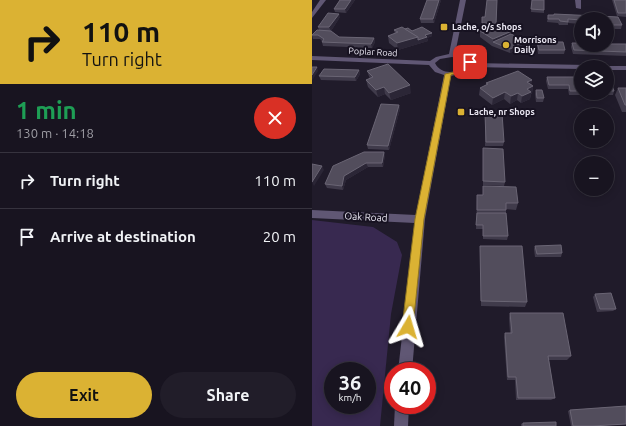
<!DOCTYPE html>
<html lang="en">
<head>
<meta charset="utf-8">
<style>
  body { margin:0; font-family:Ubuntu,sans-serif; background:#211d29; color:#f1f3f6; height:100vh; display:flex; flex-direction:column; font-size:15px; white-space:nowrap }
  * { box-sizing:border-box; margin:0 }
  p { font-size:13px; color:#9f9ea5 }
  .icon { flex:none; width:22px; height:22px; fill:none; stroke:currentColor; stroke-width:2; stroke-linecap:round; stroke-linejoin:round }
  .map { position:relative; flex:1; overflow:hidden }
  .drawer { display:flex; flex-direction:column; background:#181420; width:312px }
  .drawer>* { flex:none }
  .banner { background:#dbb233; color:#111; overflow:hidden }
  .buttons { position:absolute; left:262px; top:12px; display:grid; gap:8px }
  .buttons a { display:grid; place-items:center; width:40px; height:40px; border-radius:50%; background:#181420; box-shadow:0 2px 10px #0003,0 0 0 1px #36333e; font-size:20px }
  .speed { position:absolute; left:12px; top:362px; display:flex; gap:8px; font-size:20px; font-weight:700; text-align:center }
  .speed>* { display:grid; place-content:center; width:52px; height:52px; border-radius:50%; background:#181420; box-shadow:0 2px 10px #0003,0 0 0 1px #36333e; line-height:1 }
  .speed small { font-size:10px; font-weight:400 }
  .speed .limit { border:6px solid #d22; background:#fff; color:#111 }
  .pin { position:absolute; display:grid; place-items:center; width:34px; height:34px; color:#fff; margin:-17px; border-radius:8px; box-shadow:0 2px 6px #0006 }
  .me { position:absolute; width:44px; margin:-22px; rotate:7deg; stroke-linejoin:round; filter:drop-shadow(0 0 3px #0008) }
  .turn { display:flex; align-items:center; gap:14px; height:84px; padding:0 16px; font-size:18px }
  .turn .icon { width:52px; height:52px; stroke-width:2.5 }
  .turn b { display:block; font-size:28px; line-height:34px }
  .round { display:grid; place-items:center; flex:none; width:42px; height:42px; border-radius:21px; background:#211d29 }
  .overview { display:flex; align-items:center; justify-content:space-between; height:68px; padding:0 16px }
  h1 { font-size:24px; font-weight:600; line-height:30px; color:#1e9e55 }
  .cta { display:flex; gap:8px; margin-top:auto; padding:8px 16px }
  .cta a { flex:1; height:46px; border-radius:24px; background:#dbb233; color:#111; font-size:16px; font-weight:600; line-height:46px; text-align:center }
  .cta a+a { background:#211d29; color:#f1f3f6 }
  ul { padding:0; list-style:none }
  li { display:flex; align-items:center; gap:12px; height:56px; padding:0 16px; border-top:1px solid #36333e }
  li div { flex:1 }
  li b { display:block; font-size:15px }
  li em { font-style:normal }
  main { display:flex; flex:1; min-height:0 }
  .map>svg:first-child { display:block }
  .green { fill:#382950; fill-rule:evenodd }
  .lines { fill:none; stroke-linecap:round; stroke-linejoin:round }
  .minor { fill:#605774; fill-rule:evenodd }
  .wall { fill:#403b4b }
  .shaded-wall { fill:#2b2636 }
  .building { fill:#524d5c; stroke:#6a6574 }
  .route { fill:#dbb233; stroke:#8e7421 }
  .poi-dot { fill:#dbb233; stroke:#171221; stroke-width:1.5 }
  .labels { text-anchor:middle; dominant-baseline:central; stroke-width:4; stroke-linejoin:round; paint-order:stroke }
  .far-poi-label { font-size:9px; font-weight:bold; fill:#e9e6f1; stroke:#171221; text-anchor:start }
  .far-street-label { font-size:9px; fill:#e9e6f1; stroke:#171221 }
  .street-label { font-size:10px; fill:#e9e6f1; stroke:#171221 }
</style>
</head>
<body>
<main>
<section class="drawer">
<div class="banner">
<div class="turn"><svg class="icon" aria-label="right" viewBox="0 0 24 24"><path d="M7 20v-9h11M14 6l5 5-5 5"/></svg><div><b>110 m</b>Turn right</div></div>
</div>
<div class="overview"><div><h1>1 min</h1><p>130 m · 14:18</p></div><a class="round" style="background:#d93025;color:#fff"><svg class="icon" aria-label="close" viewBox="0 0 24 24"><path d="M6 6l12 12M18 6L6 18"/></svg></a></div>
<ul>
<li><svg class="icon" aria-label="right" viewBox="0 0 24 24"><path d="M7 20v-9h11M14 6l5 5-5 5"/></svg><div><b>Turn right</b></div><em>110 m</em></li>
<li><svg class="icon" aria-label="arrive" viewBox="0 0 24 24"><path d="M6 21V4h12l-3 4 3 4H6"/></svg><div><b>Arrive at destination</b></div><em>20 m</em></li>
</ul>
<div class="cta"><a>Exit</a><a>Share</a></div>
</section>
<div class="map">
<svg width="314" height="426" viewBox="0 0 314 426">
  <rect width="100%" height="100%" fill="#201b2a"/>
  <!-- green -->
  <path class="green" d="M0 220 61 227 85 242 90 255 79 314 68 426H0ZM21 371H55V405H21Z"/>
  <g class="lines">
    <!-- minor -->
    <g class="minor">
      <path d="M8 0H14L0 18V12Z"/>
      <path d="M148 0H154L143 54 158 58 161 63 275 65 278 67H269V69L160 67 153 73 139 76 113 219 100 371H86L103 223 0 218V210L104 215 132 75 123 72 117 65 0 60V56L118 61 124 57 137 54ZM140 57 153 60 155 65C147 73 129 76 123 63L128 59Z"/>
      <path d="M263 0H269V9L264 8Z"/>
      <path d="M295 66H314V70H295V67H292Z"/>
      <path d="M83 405H97L96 426H82Z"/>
    </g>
  </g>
  <!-- wall -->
  <g class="wall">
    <path d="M28 0H43L34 13 23 12 22 9Z"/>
    <path d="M129 0 122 23H109L108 19Z"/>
    <path d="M185 0 184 27 200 31 199 34 205 37V40L210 43V47L198 53 180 46 168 37V31L176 27H170V17H173Z"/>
    <path d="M220 0 232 10V13L219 12Z"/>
    <path d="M300 0H314V17L305 16Z"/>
    <path d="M242 14 306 17 310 25 309 29H300L299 26 295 25V19H269V24L256 23V25H247L246 23 235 22 236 15H242Z"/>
    <path d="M28 17 19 31 27 37 62 38 63 42 60 48 11 46 10 42V41L8 39H1L0 35 7 30 6 27Z"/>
    <path d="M93 29 100 31 120 33V36L115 38 116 41 86 50 77 43 76 36 83 34 82 30Z"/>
    <path d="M225 42 253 50 252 54H226L225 46Z"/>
    <path d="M260 43 314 44V56L261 54 259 47Z"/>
    <path d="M47 70 48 74 44 81 9 80 7 76Z"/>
    <path d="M55 71 99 93 79 100 73 94 66 97 56 87 54 80 58 79Z"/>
    <path d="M235 77H269V93H281V95H257L256 89H236L234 81Z"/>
    <path d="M220 80 219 84 221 86 220 93 219 94 218 99 209 103 205 100 198 104 192 99 180 105 167 95 168 88 174 85V83Z"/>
    <path d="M295 80 302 91 301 95H293V93H295Z"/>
    <path d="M306 88H314V112H310L303 95Z"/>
    <path d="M224 90 232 98 231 102H224L223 94Z"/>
    <path d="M87 105 88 109 77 150 56 149 55 145Z"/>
    <path d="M173 113 192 142 191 146H173Z"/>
    <path d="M171 148 193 182 192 186 171 185Z"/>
    <path d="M72 152 73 155 71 167H56L34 180 31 190 15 188 13 184Z"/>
    <path d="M165 195 206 203 204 210 194 209V213L196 236 195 240 171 239V229H164Z"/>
    <path d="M168 246 215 302 213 307 169 306Z"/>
    <path d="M223 246 250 253 249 257H223L222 249Z"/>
    <path d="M283 294 304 309 301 311 285 312 281 297Z"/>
    <path d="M198 313 259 356 255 360H237L243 398 239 400H204L203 380H195L192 337 193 333H198L197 318Z"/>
    <path d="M314 406V424L288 426H259L256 411 258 410Z"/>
    <path d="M211 423 244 426H209V424Z"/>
  </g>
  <!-- shaded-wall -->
  <g class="shaded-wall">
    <path d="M39 0H43L34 13 33 9Z"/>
    <path d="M127 0H129L122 23 121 19Z"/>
    <path d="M27 14 28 17 19 31 17 27Z"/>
    <path d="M200 31 199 38 181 42V39Z"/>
    <path d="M120 33V36L115 38 116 41 86 50 85 43Z"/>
    <path d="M205 37V40L201 39Z"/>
    <path d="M62 38 63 42 60 48 59 44Z"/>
    <path d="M210 43V47L198 53V49Z"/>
    <path d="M5 67 6 71 1 79 0 80V75Z"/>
    <path d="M47 70 48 74 44 81 43 77Z"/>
    <path d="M220 80 218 87 215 82Z"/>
    <path d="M98 85 99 93 79 100 77 93Z"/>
    <path d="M221 86 220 93 219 94 218 99 209 103 210 96 215 89Z"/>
    <path d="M72 87 73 94 66 97 64 90Z"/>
    <path d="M193 92 192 99 180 105 181 98Z"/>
    <path d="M206 93 205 100 198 104 199 96Z"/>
    <path d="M87 105 88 109 77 150 76 146Z"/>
    <path d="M72 152 73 155 71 167 70 163Z"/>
    <path d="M54 163 56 167 34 180 31 190 30 186 32 176Z"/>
    <path d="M10 166 12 170 2 186 0 182Z"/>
  </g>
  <!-- building -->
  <g class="building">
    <path d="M28 0H39L33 9H22Z"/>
    <path d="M115 0H127L121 19H108Z"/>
    <path d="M175 0H185L184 24 170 23V17H173Z"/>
    <path d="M220 0H232V10L219 9Z"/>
    <path d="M302 0H314V13H306Z"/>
    <path d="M16 13 27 14 17 27H6Z"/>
    <path d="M242 14 306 17 310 25H301L300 22H295V19H269V20L256 19V22L248 21 247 19H236V15H242Z"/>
    <path d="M180 26 185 28 189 26 200 31 181 39 168 31Z"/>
    <path d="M90 27 106 37 85 43 76 36 86 32 82 30Z"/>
    <path d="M110 27 120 33 113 35 115 37 106 40V37L93 29 96 28 100 31Z"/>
    <path d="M5 30 19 31 27 37 62 38 59 44 10 42 12 39 6 35H0Z"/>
    <path d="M199 34 205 37 201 39 210 43 198 49 181 42Z"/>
    <path d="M225 42H251L253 50H227Z"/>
    <path d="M260 43H269V45H295V44H314V52L262 50Z"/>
    <path d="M76 64 98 85 77 93 72 87 64 90 54 80 61 77 55 71Z"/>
    <path d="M0 67H5L0 75Z"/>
    <path d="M12 69 47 70 43 77 7 76Z"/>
    <path d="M206 71 220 80 215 82 221 86 215 89 219 92 210 96 206 93 199 96 193 92 181 98 168 88 176 84 174 83Z"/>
    <path d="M235 77H269V91H258L257 85H237Z"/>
    <path d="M295 80H298L302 91H295Z"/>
    <path d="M306 88H314V105H313Z"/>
    <path d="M224 90H230L232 98H225Z"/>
    <path d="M69 104 87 105 76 146 55 145Z"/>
    <path d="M173 113H190L192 142H174Z"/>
    <path d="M171 148 191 149 193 182 171 181Z"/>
    <path d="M52 152H72L70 163H54L32 176 30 186 13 184 21 166Z"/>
    <path d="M0 164 10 166 0 182Z"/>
    <path d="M171 186 204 187 206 203H194V210H165V195H171Z"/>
    <path d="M165 213H194L196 236H171V225H164Z"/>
    <path d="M249 245 250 253 225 254 223 246Z"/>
    <path d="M168 246H210L215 302 169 301Z"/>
    <path d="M299 293 304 309H288L283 294Z"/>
    <path d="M198 313H251L259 356H236L243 398H206L204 377H196L193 333H200Z"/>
    <path d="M314 406V424L280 426H261L258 410Z"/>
    <path d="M244 422V426H211V423Z"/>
  </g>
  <!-- route -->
  <path class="route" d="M158 60 161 62V65L154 72 139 75 112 219 101 327 100 331 96 333 92 331 90 327 103 219 133 74 150 70Z"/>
  <!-- markers -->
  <g class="poi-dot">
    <rect x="128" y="23" width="8" height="8" rx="2"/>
    <circle cx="194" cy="45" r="4"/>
    <rect x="145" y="108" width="8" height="8" rx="2"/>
  </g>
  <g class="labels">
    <!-- far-poi labels -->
    <g class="far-poi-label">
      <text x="140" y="27">Lache, o/s Shops</text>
      <text x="202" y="40">Morrisons<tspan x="202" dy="10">Daily</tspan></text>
      <text x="157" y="112">Lache, nr Shops</text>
    </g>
    <!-- far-street labels -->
    <g class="far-street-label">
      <text transform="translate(61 52) rotate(3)">Poplar Road</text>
    </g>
    <!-- street labels -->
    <g class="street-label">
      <text transform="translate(54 217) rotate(3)">Oak Road</text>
    </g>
  </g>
</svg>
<div class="buttons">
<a><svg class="icon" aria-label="sound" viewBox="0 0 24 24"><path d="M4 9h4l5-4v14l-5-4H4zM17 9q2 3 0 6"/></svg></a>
<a><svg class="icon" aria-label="layers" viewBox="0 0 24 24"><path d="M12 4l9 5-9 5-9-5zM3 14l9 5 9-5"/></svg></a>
<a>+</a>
<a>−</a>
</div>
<div class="speed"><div>36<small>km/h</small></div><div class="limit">40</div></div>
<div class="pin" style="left:158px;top:62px;background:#d93025"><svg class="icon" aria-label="arrive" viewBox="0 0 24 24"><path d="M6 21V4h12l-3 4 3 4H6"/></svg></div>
<svg class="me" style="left:96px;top:327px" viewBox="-20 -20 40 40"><path d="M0-17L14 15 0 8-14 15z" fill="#dbb233" stroke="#fff" stroke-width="4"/></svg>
</div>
</main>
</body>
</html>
